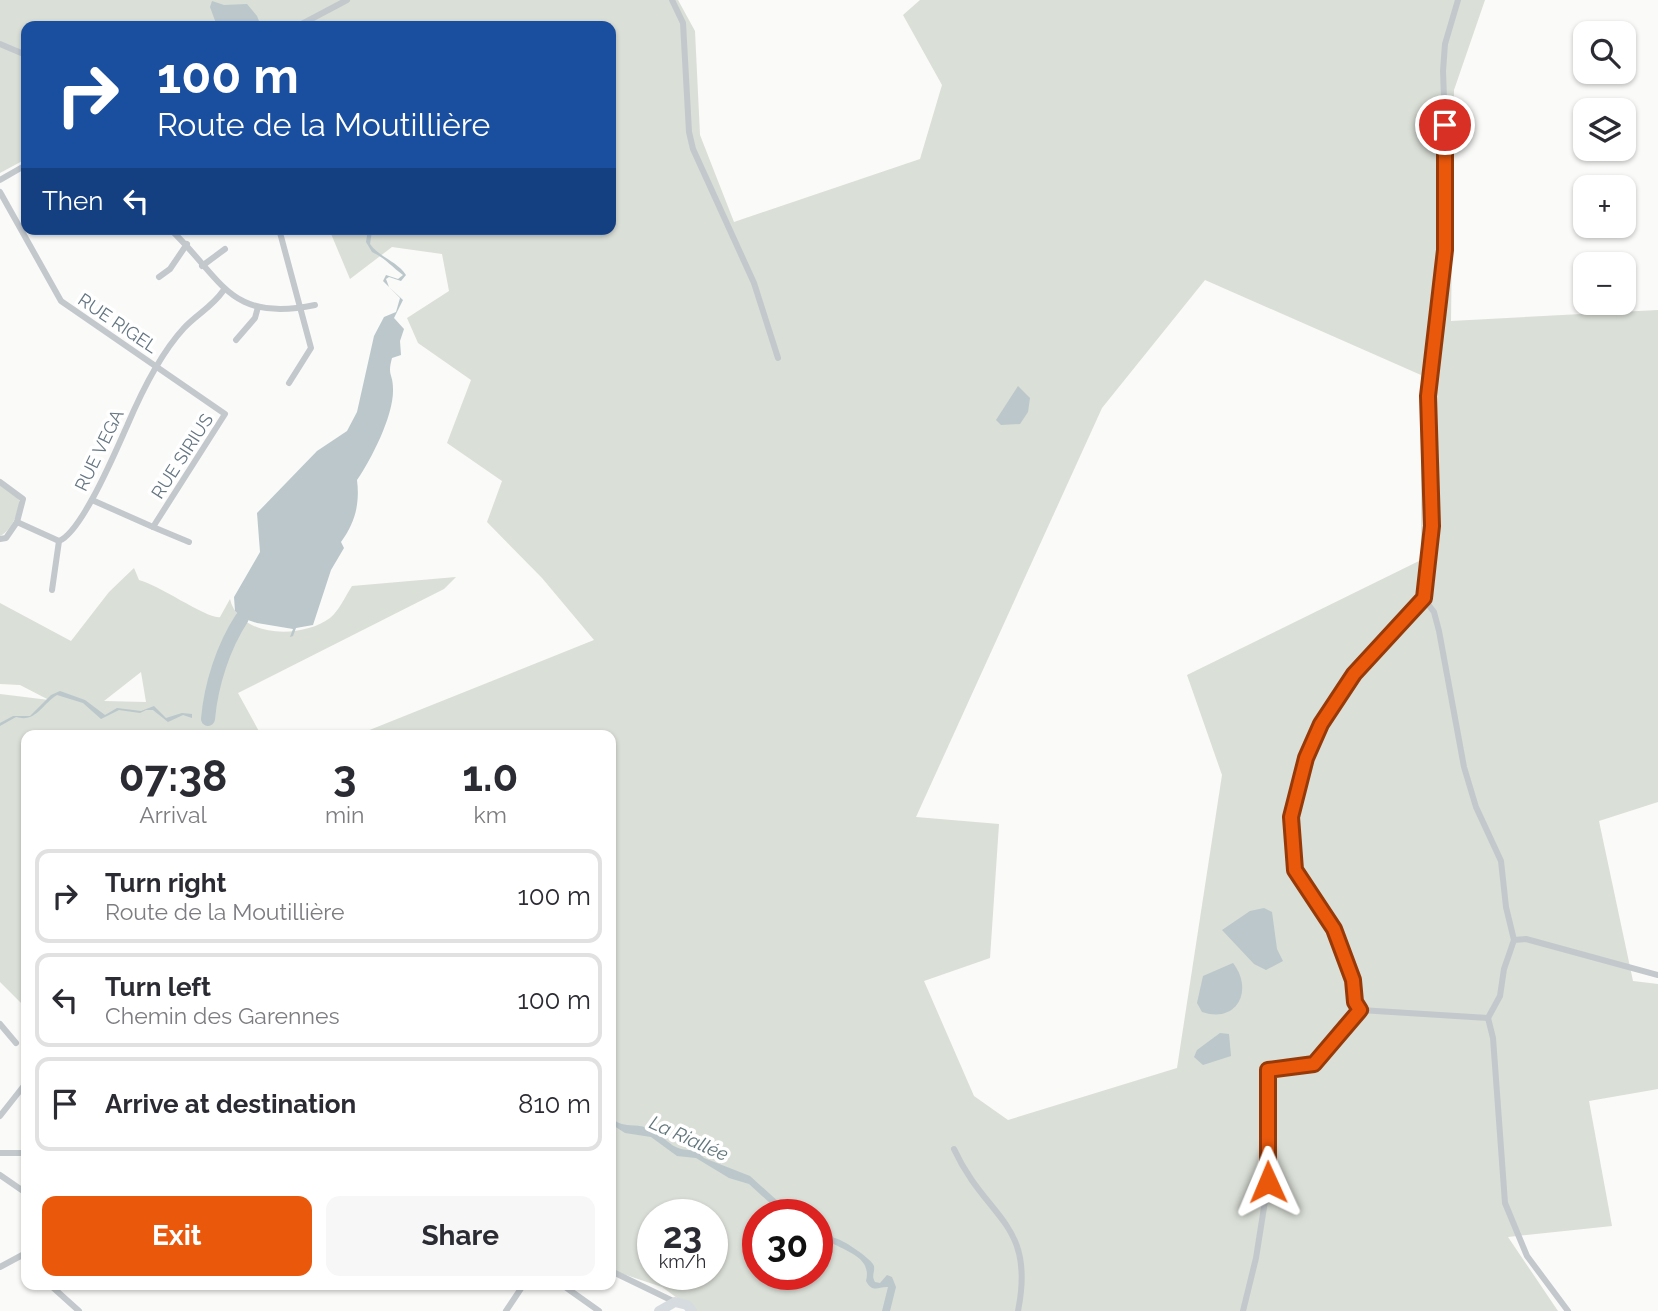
<!DOCTYPE html>
<html lang="en">
<head>
<meta charset="utf-8">
<style>
  body { margin:0; font-family:Raleway,sans-serif; background:#f7f7f7; color:#2b2b33; height:100vh; display:flex; flex-direction:column; font-size:26px; white-space:nowrap }
  * { box-sizing:border-box; margin:0 }
  p { font-size:23px; color:#7c7c81 }
  .icon { flex:none; width:38px; height:38px; fill:none; stroke:currentColor; stroke-width:2; stroke-linecap:round; stroke-linejoin:round }
  .map { position:relative; flex:1; overflow:hidden }
  .sheet { position:absolute; left:21px; top:730px; width:595px; height:560px; display:flex; flex-direction:column; background:#fff; border-radius:14px; box-shadow:0 2px 5px #0004 }
  .sheet>* { flex:none }
  .banner { position:absolute; left:21px; top:21px; width:595px; height:214px; border-radius:14px; box-shadow:0 2px 5px #0004; background:#1a4fa0; color:#fff; overflow:hidden }
  .tools { position:absolute; left:1573px; top:21px; display:grid; gap:14px }
  .tools a { display:grid; place-items:center; width:63px; height:63px; border-radius:14px; background:#fff; box-shadow:0 2px 5px #0004; font-size:35px }
  .speed { position:absolute; left:637px; top:1199px; display:flex; gap:14px; font-size:35px; font-weight:700; text-align:center }
  .speed>* { display:grid; place-content:center; width:91px; height:91px; border-radius:50%; background:#fff; box-shadow:0 2px 5px #0004; line-height:1 }
  .speed small { font-size:18px; font-weight:400 }
  .speed .limit { border:10px solid #d22; background:#fff; color:#111 }
  .pin { position:absolute; display:grid; place-items:center; width:60px; height:60px; color:#fff; margin:-30px; border:4px solid #fff; border-radius:50%; box-shadow:0 2px 7px #0007 }
  .me { position:absolute; width:77px; margin:-38px; rotate:359deg; stroke-linejoin:round; filter:drop-shadow(0 0 5px #0008) }
  .turn { display:flex; align-items:center; gap:24px; height:147px; padding:0 21px; font-size:32px }
  .turn .icon { width:91px; height:91px; stroke-width:2.5 }
  .turn b { display:block; font-size:49px; line-height:60px }
  .then { display:flex; align-items:center; height:66px; padding:0 21px; background:#0003; gap:14px; font-size:26px }
  .eta { display:flex; justify-content:space-evenly; align-items:center; height:119px; text-align:center }
  .eta b { font-size:42px; font-weight:700; line-height:49px }
  .button { display:flex; gap:14px; margin-top:auto; padding:14px 21px }
  .button a { flex:1; height:80px; border-radius:14px; background:#ea580c; color:#fff; font-size:28px; font-weight:700; line-height:80px; text-align:center }
  .button a+a { background:#f7f7f7; color:#2b2b33 }
  ul { padding:0; list-style:none }
  li { display:flex; align-items:center; gap:21px; height:94px; margin:0 14px 10px; padding:0 7px; border:4px solid #e1e1e2; border-radius:14px }
  li div { flex:1 }
  li b { display:block; font-size:26px }
  li em { font-style:normal }
  .map>svg:first-child { display:block }
  .green { fill:#dadfd7; fill-rule:evenodd }
  .water { fill:#bbc7cb }
  .lines { fill:none; stroke-linecap:round; stroke-linejoin:round }
  .river { stroke:#bbc7cb; stroke-width:14 }
  .street { stroke:#c3c8cc; stroke-width:6 }
  .primary { stroke:#d6dbdf; stroke-width:10 }
  .route-casing { stroke:#983908; stroke-width:18 }
  .route { stroke:#ea580c; stroke-width:12 }
  .labels { text-anchor:middle; dominant-baseline:central; stroke-width:7; stroke-linejoin:round; paint-order:stroke }
  .street-label { font-size:18px; fill:#657683; stroke:#fff }
  .water-label { font-size:19px; font-style:italic; fill:#60757c; stroke:#fff }
</style>
</head>
<body>
<div class="map">
<svg width="1658" height="1311" viewBox="0 0 1658 1311">
  <rect width="100%" height="100%" fill="#fafaf8"/>
  <!-- green -->
  <g class="green">
    <path d="M0 0H678L695 31 700 135 734 222 920 159 942 85 903 15 920 0H1485L1454 90 1451 321 1658 310V802L1599 821 1633 981 1658 984V1089L1589 1101 1612 1226 1508 1237 1558 1311H695L662 1287 611 1270V735H357L594 640 542 578 487 522 502 481 447 443 471 380 418 343 407 318 449 291 442 254 392 247 350 279 329 229H611V26H26V159L0 173ZM1205 280 1421 375V560L1187 675 1222 775 1177 1068 1008 1120 974 1096 924 981 990 958 999 824 916 817 1102 408ZM653 1214H712V1274H653ZM758 1214H817V1274H758Z"/>
    <path d="M0 485C5 489 17 494 19 500 22 510 9 533 0 536Z"/>
    <path d="M134 568 139 580C159 585 209 620 220 617L230 599C239 638 302 639 330 618 339 611 346 595 352 586L456 577 444 589 238 693 261 735H26V1008L0 982V694L49 700 20 685 0 684V603L71 641 109 592ZM141 672 146 702 104 701Z"/>
  </g>
  <!-- water -->
  <g class="water">
    <path d="M212 1 224 5 247 4 257 16 261 26H217L210 7Z"/>
    <path d="M368 229 372 231 370 244C379 257 398 262 406 275L401 281 389 277 386 279 389 287 403 300 394 318 404 329 400 341 401 355 392 358C387 376 393 373 393 389 394 415 371 460 357 480 360 504 355 523 341 542L344 548 331 570 313 625 296 628 293 636 290 637 293 629 257 623 242 618 235 611 234 597 260 552 257 513 317 451 347 431 357 412 374 336 384 317 396 312 400 298 383 281 386 275 398 279 403 275C391 266 385 258 372 252L366 242Z"/>
    <path d="M1018 386 1030 398 1028 412 1020 424 1001 425 996 420Z"/>
    <path d="M60 691 85 700 105 715 117 708 141 711 154 706 166 718 182 713 192 714V718L183 715 168 722 153 710H146L140 713 119 710 101 719 83 703 57 695C42 704 36 723 16 717L0 726V723L13 716H30L51 695Z"/>
    <path d="M1264 908 1272 912 1277 949 1283 961 1266 970 1254 964 1222 930 1250 911Z"/>
    <path d="M1233 963C1254 990 1237 1024 1202 1012L1197 1003 1203 976Z"/>
    <path d="M1220 1033 1229 1034 1231 1056 1203 1065 1194 1057 1197 1050Z"/>
    <path d="M611 1108 614 1120C624 1128 635 1123 647 1128 669 1136 668 1152 696 1150L704 1158 750 1176 792 1214H782L749 1184 729 1178 696 1158 677 1156 651 1137 625 1133 611 1124Z"/>
    <path d="M817 1228 829 1232 834 1238C841 1238 872 1259 874 1266 875 1273 871 1275 875 1282L880 1283 887 1275 892 1277 896 1287 890 1311H882L888 1287C879 1286 873 1294 866 1281 872 1258 848 1252 832 1243 826 1240 824 1237 817 1235Z"/>
  </g>
  <g class="lines">
    <!-- river -->
    <path class="river" d="M208 719C211 685 223 647 242 618"/>
    <!-- street -->
    <g class="street">
      <path d="M672 0 683 23 689 132 693 149 754 283 778 358"/>
      <path d="M298 26 347 0"/>
      <path d="M0 44 26 55"/>
      <path d="M0 180 26 165"/>
      <path d="M0 192 61 301 225 414 153 527 92 500"/>
      <path d="M170 229C223 279 228 323 315 305"/>
      <path d="M279 229 311 348 289 383"/>
      <path d="M202 266 225 249"/>
      <path d="M159 277 170 269 187 244"/>
      <path d="M236 340 255 318 258 307"/>
      <path d="M0 482 23 499 17 522 6 538 0 539"/>
      <path d="M17 522 59 541"/>
      <path d="M153 527 189 542"/>
      <path d="M59 541C82 532 116 450 127 426 141 393 160 354 184 328 197 314 212 307 223 291"/>
      <path d="M52 590 59 541"/>
      <path d="M1424 599 1434 612 1439 631 1464 767 1476 807 1501 861 1506 907 1514 940"/>
      <path d="M1360 1010 1355 1002 1353 980 1333 929 1295 870 1291 817 1306 758 1321 724 1354 674 1424 599 1432 526 1428 396 1445 250 1447 180 1443 71 1445 44 1458 0"/>
      <path d="M1488 1018 1493 1038 1505 1203 1527 1256 1568 1311"/>
      <path d="M0 1024 16 1043"/>
      <path d="M0 1116 26 1083"/>
      <path d="M954 1149C986 1219 1036 1222 1018 1311"/>
      <path d="M0 1153H26"/>
      <path d="M0 1175 26 1193"/>
      <path d="M0 1267 26 1253"/>
      <path d="M611 1271 675 1302"/>
      <path d="M49 1284 79 1311"/>
      <path d="M561 1284 599 1311"/>
      <path d="M506 1311 524 1284"/>
      <path d="M1243 1311 1256 1258 1268 1182V1070L1314 1064 1360 1010 1488 1018 1500 996 1504 969 1514 940 1526 939 1658 975"/>
    </g>
    <!-- primary -->
    <path class="primary" d="M659 1311 675 1302 687 1305 692 1311"/>
  </g>
  <g class="lines">
    <defs>
      <path id="route" d="M1268 1182V1070L1314 1064 1360 1010 1355 1002 1353 980 1334 929 1295 870 1291 817 1306 758 1321 724 1354 674 1424 598 1432 526 1428 396 1445 250V125"/>
    </defs>
    <!-- route casing -->
    <use href="#route" class="route-casing"/>
    <!-- route -->
    <use href="#route" class="route"/>
  </g>
  <g class="labels">
    <!-- street labels -->
    <g class="street-label">
      <text transform="translate(118 323) rotate(34)">RUE RIGEL</text>
      <text transform="translate(99 450) rotate(-64)">RUE VEGA</text>
      <text transform="translate(182 456) rotate(-57)">RUE SIRIUS</text>
    </g>
    <!-- water labels -->
    <g class="water-label">
      <text transform="translate(689 1138) rotate(24)">La Riallée</text>
    </g>
  </g>
</svg>
<div class="tools">
<a><svg class="icon" aria-label="search" viewBox="0 0 24 24"><circle cx="10" cy="10" r="6"/><path d="M15 15l6 6"/></svg></a>
<a><svg class="icon" aria-label="layers" viewBox="0 0 24 24"><path d="M12 4l9 5-9 5-9-5zM3 14l9 5 9-5"/></svg></a>
<a>+</a>
<a>−</a>
</div>
<div class="speed"><div>23<small>km/h</small></div><div class="limit">30</div></div>
<div class="pin" style="left:1445px;top:125px;background:#d93025"><svg class="icon" aria-label="arrive" viewBox="0 0 24 24"><path d="M6 21V4h12l-3 4 3 4H6"/></svg></div>
<svg class="me" style="left:1268px;top:1182px" viewBox="-20 -20 40 40"><path d="M0-17L14 15 0 8-14 15z" fill="#ea580c" stroke="#fff" stroke-width="4"/></svg>
<div class="banner">
<div class="turn"><svg class="icon" aria-label="right" viewBox="0 0 24 24"><path d="M7 20v-9h11M14 6l5 5-5 5"/></svg><div><b>100 m</b>Route de la Moutillière</div></div>
<div class="then">Then<svg class="icon" aria-label="left" viewBox="0 0 24 24"><path d="M17 20v-9H6M10 6l-5 5 5 5"/></svg></div>
</div>
<section class="sheet">
<div class="eta">
<div><b>07:38</b><p>Arrival</p></div>
<div><b>3</b><p>min</p></div>
<div><b>1.0</b><p>km</p></div>
</div>
<ul>
<li><svg class="icon" aria-label="right" viewBox="0 0 24 24"><path d="M7 20v-9h11M14 6l5 5-5 5"/></svg><div><b>Turn right</b><p>Route de la Moutillière</p></div><em>100 m</em></li>
<li><svg class="icon" aria-label="left" viewBox="0 0 24 24"><path d="M17 20v-9H6M10 6l-5 5 5 5"/></svg><div><b>Turn left</b><p>Chemin des Garennes</p></div><em>100 m</em></li>
<li><svg class="icon" aria-label="arrive" viewBox="0 0 24 24"><path d="M6 21V4h12l-3 4 3 4H6"/></svg><div><b>Arrive at destination</b></div><em>810 m</em></li>
</ul>
<div class="button"><a>Exit</a><a>Share</a></div>
</section>
</div>
</body>
</html>
